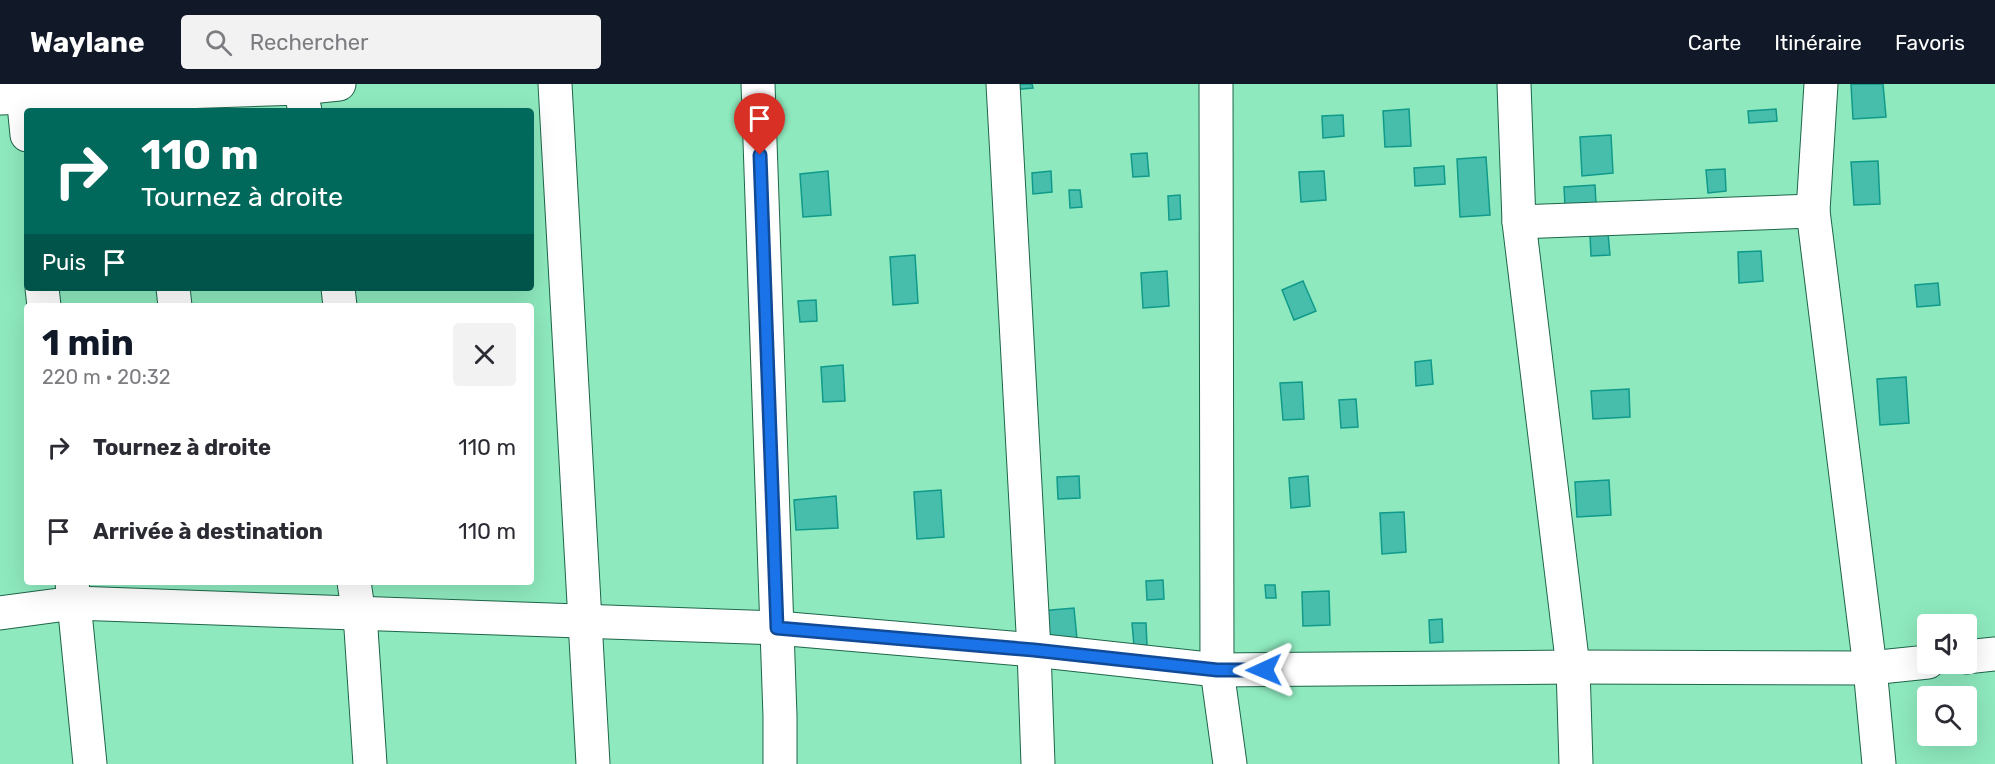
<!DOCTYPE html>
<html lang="fr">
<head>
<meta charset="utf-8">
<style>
  body { margin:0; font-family:Rubik,sans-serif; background:#f2f2f3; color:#2b2b33; height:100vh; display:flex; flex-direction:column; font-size:22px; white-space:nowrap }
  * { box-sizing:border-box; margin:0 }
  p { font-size:20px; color:#7c7c81 }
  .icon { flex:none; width:33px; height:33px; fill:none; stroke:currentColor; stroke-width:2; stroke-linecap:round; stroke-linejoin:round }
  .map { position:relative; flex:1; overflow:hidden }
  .side { position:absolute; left:24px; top:219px; width:510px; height:282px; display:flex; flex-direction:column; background:#fff; border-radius:6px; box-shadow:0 6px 24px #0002 }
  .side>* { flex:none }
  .hud { position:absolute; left:24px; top:24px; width:510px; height:183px; border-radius:6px; box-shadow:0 6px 24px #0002; background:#00695c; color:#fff; overflow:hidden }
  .tools { position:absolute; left:1917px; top:530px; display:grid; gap:12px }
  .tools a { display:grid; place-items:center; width:60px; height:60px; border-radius:6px; background:#fff; box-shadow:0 6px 24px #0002; font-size:30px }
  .pin { position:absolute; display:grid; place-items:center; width:51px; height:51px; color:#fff; margin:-62px -26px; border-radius:50% 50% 50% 0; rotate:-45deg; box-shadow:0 0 6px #0007 }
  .pin .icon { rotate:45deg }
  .me { position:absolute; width:66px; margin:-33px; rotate:269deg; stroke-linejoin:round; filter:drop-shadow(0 0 4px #0008) }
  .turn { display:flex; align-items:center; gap:21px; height:126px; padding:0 18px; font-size:27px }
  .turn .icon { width:78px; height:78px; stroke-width:2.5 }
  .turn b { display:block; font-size:42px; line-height:51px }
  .then { display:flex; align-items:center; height:57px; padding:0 18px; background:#0003; gap:12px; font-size:22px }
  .round { display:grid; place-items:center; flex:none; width:63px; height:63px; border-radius:6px; background:#f2f2f3 }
  .overview { display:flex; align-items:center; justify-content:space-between; height:102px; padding:0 18px }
  h1 { font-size:36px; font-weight:700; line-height:45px; color:#111827 }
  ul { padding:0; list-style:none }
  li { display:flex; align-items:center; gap:18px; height:84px; padding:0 18px }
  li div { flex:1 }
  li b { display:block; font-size:22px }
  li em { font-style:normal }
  header { display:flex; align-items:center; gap:36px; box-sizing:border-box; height:84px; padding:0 30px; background:#111827; color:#fff }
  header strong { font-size:28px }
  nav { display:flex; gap:33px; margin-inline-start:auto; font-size:21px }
  .search { width:420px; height:54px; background:#f2f2f3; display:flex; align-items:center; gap:15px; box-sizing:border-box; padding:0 21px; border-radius:6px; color:#7c7c81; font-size:22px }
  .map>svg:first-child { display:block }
  .building { fill:#47bdac; stroke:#109a8a; stroke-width:1.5 }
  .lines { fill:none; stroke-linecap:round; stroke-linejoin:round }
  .minor-casing { stroke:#1e6649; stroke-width:35 }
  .minor { stroke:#fff; stroke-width:33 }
  .route-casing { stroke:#114b97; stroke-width:15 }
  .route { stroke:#1a73e8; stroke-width:10 }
</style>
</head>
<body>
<header>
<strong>Waylane</strong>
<div class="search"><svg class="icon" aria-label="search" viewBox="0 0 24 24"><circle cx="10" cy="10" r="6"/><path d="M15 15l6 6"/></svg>Rechercher</div>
<nav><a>Carte</a><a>Itinéraire</a><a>Favoris</a></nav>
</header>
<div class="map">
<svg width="1995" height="680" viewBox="0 0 1995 680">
  <rect width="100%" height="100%" fill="#8ee9be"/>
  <!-- building -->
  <g class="building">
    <path d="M1009 0H1032L1033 4 1009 6Z"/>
    <path d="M1851 0H1883L1886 33 1853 35Z"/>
    <path d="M1409 25 1411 62 1385 63 1383 27Z"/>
    <path d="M1776 25 1777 37 1749 39 1748 27Z"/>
    <path d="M1343 31 1344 52 1323 54 1322 32Z"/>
    <path d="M1611 51 1613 89 1582 92 1580 53Z"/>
    <path d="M1147 69 1149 92 1133 93 1131 70Z"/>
    <path d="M1486 73 1490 131 1460 133 1457 75Z"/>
    <path d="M1878 77 1880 120 1854 121 1851 78Z"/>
    <path d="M1444 82 1445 100 1415 102 1414 84Z"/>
    <path d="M1725 85 1726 107 1708 109 1706 86Z"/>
    <path d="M828 87 831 131 803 133 800 90Z"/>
    <path d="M1051 87 1052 108 1033 110 1032 89Z"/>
    <path d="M1324 87 1326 116 1301 118 1299 88Z"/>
    <path d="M1595 101 1596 120 1565 122 1564 103Z"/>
    <path d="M1069 106H1080L1082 123 1070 124Z"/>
    <path d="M1180 111 1181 135 1169 136 1168 112Z"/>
    <path d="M1608 149 1610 171 1591 172 1590 151Z"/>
    <path d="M1761 167 1763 197 1739 199 1738 168Z"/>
    <path d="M915 171 918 219 893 221 890 173Z"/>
    <path d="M1167 187 1169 222 1143 224 1141 189Z"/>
    <path d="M1303 197 1316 227 1294 236 1282 206Z"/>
    <path d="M1938 199 1940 221 1917 223 1915 201Z"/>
    <path d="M816 216 817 237 800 238 798 217Z"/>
    <path d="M1431 276 1433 300 1416 302 1415 278Z"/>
    <path d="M843 281 845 317 823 318 821 283Z"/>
    <path d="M1906 293 1909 339 1880 341 1877 295Z"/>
    <path d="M1302 298 1304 335 1283 336 1280 299Z"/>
    <path d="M1629 305 1630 333 1593 335 1591 307Z"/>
    <path d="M1356 315 1358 343 1341 344 1339 316Z"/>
    <path d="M1079 392 1080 414 1058 415 1057 393Z"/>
    <path d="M1308 392 1310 422 1291 424 1289 394Z"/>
    <path d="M1609 396 1611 431 1577 433 1575 398Z"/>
    <path d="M941 406 944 453 917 455 914 408Z"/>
    <path d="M836 412 838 444 796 446 794 416Z"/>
    <path d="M1404 428 1406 468 1382 470 1380 429Z"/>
    <path d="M1163 496 1164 515 1147 516 1146 497Z"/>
    <path d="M1265 501H1275L1276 514H1266Z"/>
    <path d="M1329 507 1330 541 1303 542 1302 508Z"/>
    <path d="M1074 524 1077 555 1042 558 1040 527Z"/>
    <path d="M1442 535 1443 558 1430 559 1429 536Z"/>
    <path d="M1132 539H1146L1147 561 1134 562Z"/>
  </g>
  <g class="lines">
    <defs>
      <g id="minor">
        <path d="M22 0 27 51"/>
        <path d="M300 0V4L339 0"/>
        <path d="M555 0 593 680"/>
        <path d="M758 0 780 632V680"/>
        <path d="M1003 0 1034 566 1038 680"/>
        <path d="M1216 0 1217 586 1230 680"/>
        <path d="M1514 0 1519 138 1573 583 1576 680"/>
        <path d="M1821 0 1813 127 1870 584 1879 680"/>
        <path d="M0 14 300 4 305 27"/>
        <path d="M1519 138 1813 127"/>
        <path d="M42 204 44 222"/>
        <path d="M173 204 175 222"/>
        <path d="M338 204 340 222"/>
        <path d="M72 498 90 680"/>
        <path d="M354 498 361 545 370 680"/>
        <path d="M0 529 74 519 777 544 1034 566 1217 586 1573 583 1870 584 1928 578"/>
        <path d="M1966 573 1995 570"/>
      </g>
    </defs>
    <!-- minor casing -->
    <use href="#minor" class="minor-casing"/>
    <!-- minor -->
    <use href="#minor" class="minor"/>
  </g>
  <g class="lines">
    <defs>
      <path id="route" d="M760 71 777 544 1034 566 1217 586H1264"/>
    </defs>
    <!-- route casing -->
    <use href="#route" class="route-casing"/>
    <!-- route -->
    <use href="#route" class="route"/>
  </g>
</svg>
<div class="tools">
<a><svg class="icon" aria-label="sound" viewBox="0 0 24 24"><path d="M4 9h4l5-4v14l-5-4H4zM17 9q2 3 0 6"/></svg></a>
<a><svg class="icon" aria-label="search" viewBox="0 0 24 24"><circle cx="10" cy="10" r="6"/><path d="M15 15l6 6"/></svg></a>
</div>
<div class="pin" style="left:760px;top:71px;background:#d93025"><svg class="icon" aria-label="arrive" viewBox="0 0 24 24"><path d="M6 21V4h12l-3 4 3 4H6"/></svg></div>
<svg class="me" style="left:1264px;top:586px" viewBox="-20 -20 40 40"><path d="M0-17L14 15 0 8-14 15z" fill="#1a73e8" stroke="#fff" stroke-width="4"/></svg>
<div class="hud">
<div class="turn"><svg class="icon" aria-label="right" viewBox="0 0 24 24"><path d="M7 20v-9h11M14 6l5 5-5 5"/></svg><div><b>110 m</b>Tournez à droite</div></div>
<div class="then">Puis<svg class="icon" aria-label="arrive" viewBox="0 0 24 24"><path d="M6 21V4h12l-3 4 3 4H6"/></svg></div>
</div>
<section class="side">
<div class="overview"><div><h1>1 min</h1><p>220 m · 20:32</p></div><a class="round"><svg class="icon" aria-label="close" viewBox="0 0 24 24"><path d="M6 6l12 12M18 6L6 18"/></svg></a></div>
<ul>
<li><svg class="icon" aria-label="right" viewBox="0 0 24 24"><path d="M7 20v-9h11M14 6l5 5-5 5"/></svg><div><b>Tournez à droite</b></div><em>110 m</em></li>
<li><svg class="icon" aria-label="arrive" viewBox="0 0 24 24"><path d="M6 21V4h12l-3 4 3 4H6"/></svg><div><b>Arrivée à destination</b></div><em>110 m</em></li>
</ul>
</section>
</div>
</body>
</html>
